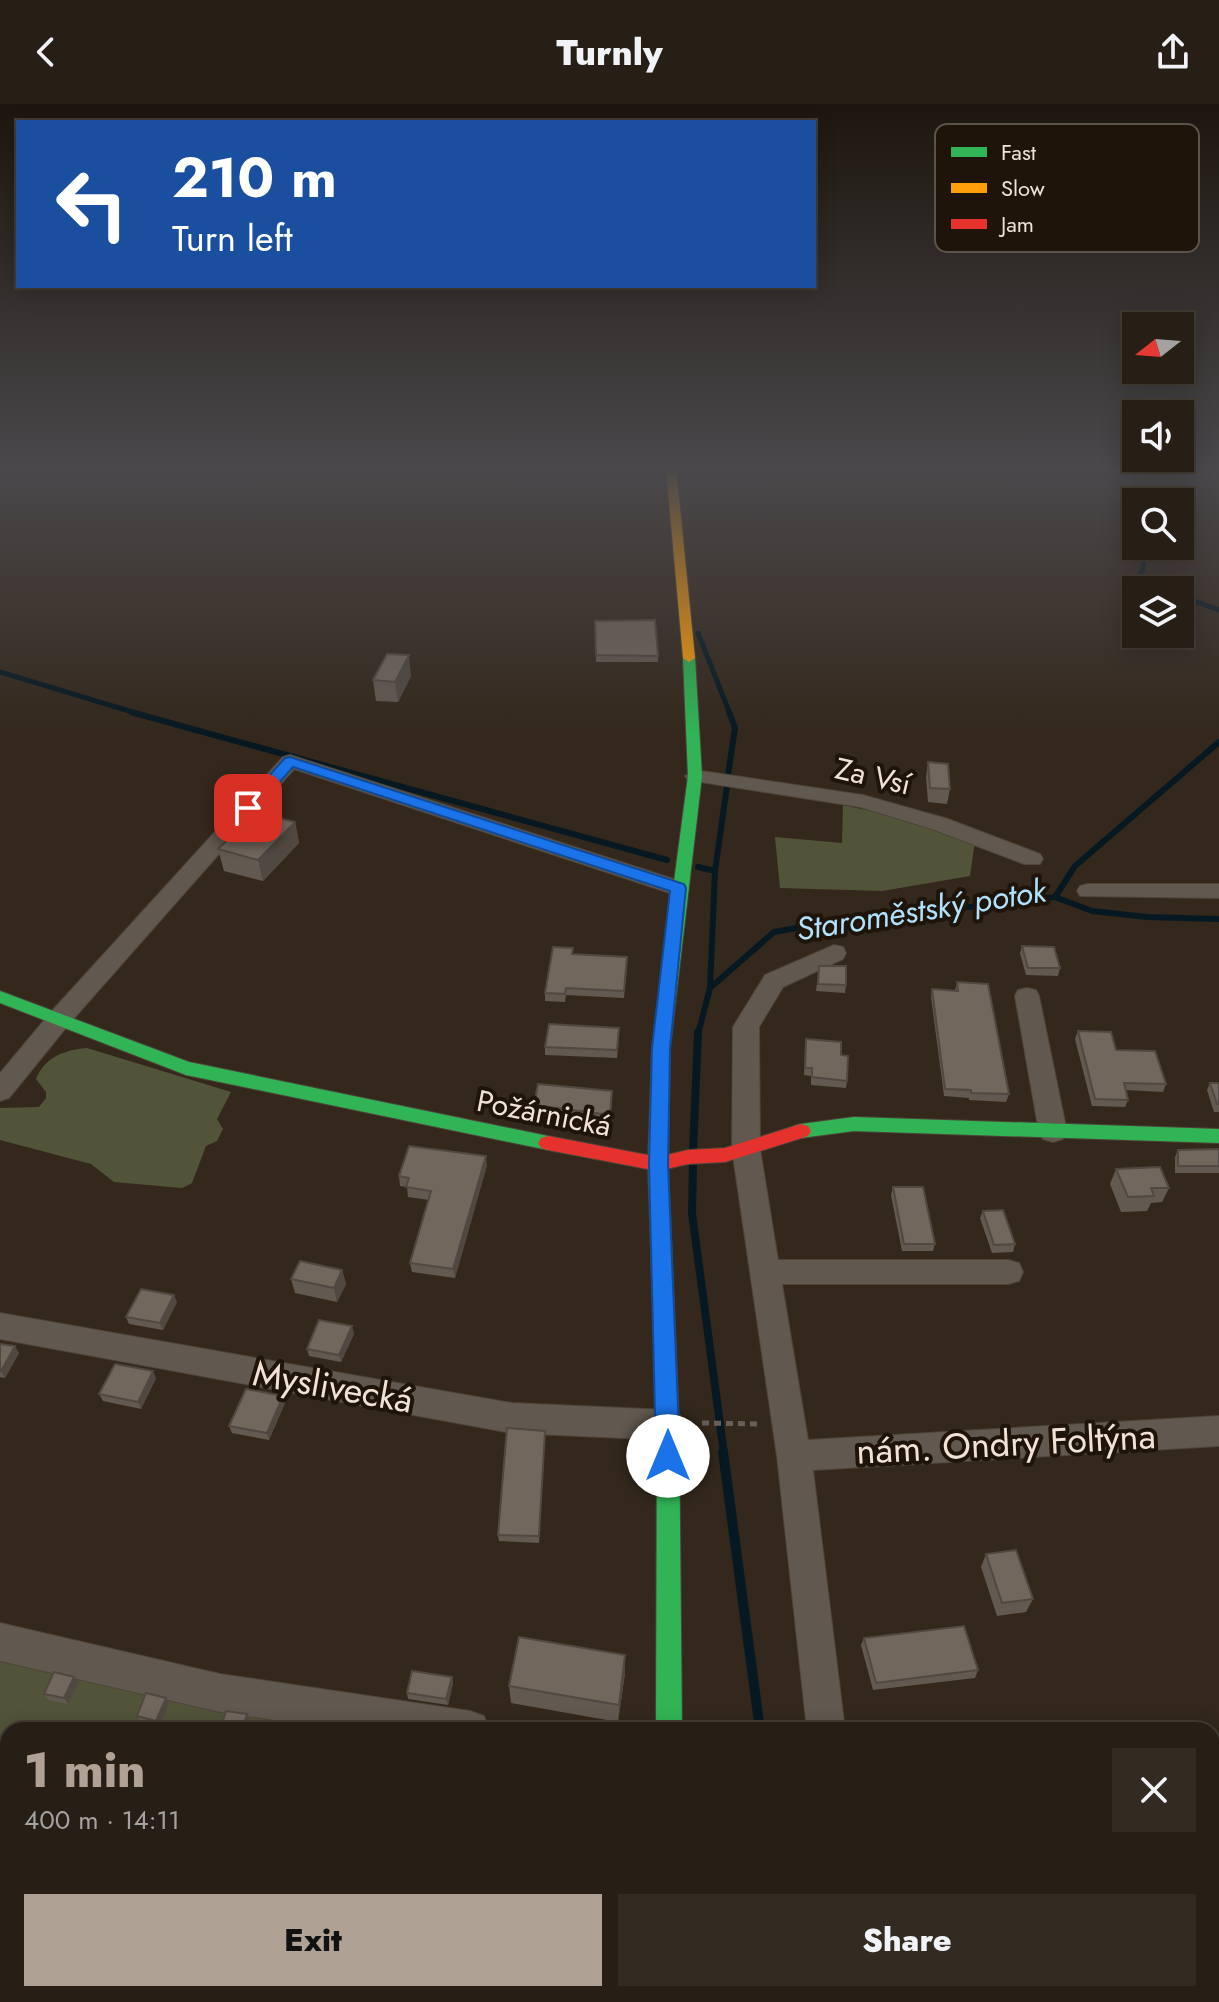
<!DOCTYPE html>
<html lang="en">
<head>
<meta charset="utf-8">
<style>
  body { margin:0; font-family:Jost,sans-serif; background:#332b22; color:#f1f3f6; height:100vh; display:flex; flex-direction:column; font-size:30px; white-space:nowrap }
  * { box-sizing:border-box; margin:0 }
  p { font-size:26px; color:#a4a2a0 }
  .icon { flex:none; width:44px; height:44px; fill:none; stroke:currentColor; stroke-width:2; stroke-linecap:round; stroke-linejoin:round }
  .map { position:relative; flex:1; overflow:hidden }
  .details { position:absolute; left:0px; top:1618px; width:1220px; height:280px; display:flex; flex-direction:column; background:#271e15; border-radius:24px 24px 0 0; box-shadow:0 4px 20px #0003,0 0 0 2px #433c34 }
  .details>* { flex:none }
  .banner { position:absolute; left:16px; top:16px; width:800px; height:168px; border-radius:0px; box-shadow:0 4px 20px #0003,0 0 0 2px #433c34; background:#1a4fa0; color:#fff; overflow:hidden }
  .needle { width:52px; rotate:253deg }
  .buttons { position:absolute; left:1122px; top:208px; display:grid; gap:16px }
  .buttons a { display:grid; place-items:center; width:72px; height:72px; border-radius:0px; background:#271e15; box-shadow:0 4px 20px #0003,0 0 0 2px #433c34; font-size:40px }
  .pin { position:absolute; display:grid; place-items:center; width:68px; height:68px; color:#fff; margin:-34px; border-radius:16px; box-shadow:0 4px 12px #0006 }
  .me { position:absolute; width:88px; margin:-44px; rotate:0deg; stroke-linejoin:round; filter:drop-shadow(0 0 6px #0008) }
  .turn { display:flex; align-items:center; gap:28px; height:168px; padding:0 24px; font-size:36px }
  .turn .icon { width:104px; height:104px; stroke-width:2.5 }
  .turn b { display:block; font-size:56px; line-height:68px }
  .round { display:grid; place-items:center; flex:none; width:84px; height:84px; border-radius:0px; background:#332b22 }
  .overview { display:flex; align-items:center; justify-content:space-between; height:136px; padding:0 24px }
  h1 { font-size:48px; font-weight:800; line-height:60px; color:#afa194 }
  .primary-button { display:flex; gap:16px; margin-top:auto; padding:16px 24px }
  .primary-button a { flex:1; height:92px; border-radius:0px; background:#afa194; color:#111; font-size:32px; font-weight:800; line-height:92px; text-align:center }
  .primary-button a+a { background:#332b22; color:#f1f3f6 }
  header { display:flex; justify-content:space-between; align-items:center; height:104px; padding:0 24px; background:#271e15; font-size:36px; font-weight:800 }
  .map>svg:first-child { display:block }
  .green { fill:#515439 }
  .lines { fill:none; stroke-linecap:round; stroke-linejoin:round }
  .stream-far3 { stroke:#061922; stroke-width:5 }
  .stream-far2 { stroke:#061922; stroke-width:6 }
  .stream-far1 { stroke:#061922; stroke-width:8 }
  .stream { stroke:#061922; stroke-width:10 }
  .street-casing { stroke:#4e443a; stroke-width:2 }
  .fast-casing { stroke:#4e443a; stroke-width:2 }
  .slow-casing { stroke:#4e443a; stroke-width:2 }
  .jam-casing { stroke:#4e443a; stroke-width:2 }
  .path { stroke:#685f58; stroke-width:5; stroke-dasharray:7 5; stroke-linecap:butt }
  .street { fill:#61584f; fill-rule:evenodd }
  .fast { fill:#30b455; fill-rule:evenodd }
  .slow { fill:#ff9f0a; fill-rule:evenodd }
  .jam { fill:#e5322d; fill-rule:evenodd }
  .rail-casing { stroke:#675e55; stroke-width:6 }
  .rail { stroke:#1e140a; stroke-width:4; stroke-dasharray:12; stroke-linecap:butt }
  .wall { fill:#625950 }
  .shaded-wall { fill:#504841 }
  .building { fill:#72675d; stroke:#504841; stroke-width:2 }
  .route { fill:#1a73e8; stroke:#114b97; stroke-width:2 }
  .labels { text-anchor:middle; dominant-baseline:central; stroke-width:8; stroke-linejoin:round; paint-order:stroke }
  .street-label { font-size:30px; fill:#f1e2d5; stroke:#1e140a }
  .water-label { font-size:32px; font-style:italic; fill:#b1e2fd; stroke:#1e140a }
  .near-street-label { font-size:36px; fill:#f1e2d5; stroke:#1e140a }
  .key { fill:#1e140a; stroke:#5d5247; stroke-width:2 }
  .key-label { font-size:22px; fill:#f1e2d5 }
</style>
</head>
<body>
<header><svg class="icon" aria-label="back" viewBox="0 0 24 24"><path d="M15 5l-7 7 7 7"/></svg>Turnly<svg class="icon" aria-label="share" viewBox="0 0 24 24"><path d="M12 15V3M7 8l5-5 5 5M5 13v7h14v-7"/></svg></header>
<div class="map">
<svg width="1219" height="1898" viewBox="0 0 1219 1898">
  <rect width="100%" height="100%" fill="#34281c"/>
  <!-- green -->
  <g class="green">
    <path d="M843 701 932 720 975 737 970 772 882 787 780 784 775 733 842 739Z"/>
    <path d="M87 944 231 988 217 1015 223 1025 217 1037 206 1042 192 1079 182 1084 114 1078 91 1060 0 1036V1004L39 1003 46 994V988L36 975C45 953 64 946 87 944Z"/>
    <path d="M0 1551 350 1626H8V1890H290L229 1898H19L0 1894Z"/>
    <path d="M381 1890H654V1898H456Z"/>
  </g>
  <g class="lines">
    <!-- stream-far3 -->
    <g class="stream-far3">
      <path d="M1112 364 1136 419"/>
      <path d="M1144 442 1143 466 1138 472 1168 486"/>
      <path d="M1180 492 1219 506"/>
      <path d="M698 529 730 610"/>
      <path d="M0 568 139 610"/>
    </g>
    <!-- stream-far2 -->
    <g class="stream-far2">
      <path d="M131 608 667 756"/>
      <path d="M728 671 735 624 729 608"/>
      <path d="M698 763 715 767 710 884"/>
      <path d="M715 767 727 682"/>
      <path d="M1055 793 1092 807 1147 813 1219 815"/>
      <path d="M698 930 710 884 774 828 879 809 983 802 1055 793 1075 762 1219 638"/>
    </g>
    <!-- stream-far1 -->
    <g class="stream-far1">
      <path d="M693 1048 698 928"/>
      <path d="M693 1061 692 1109 724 1350"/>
    </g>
    <!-- stream -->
    <g class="stream">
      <path d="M723 1348 760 1626"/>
      <path d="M794 1890 795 1898"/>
    </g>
    <defs>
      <g id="street">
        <path d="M290 651 686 779 689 784 686 789H670L294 665 69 920 9 994 0 997V969L51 908 283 653Z"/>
        <path d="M695 666 863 691 948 715 1040 750 1043 755 1040 760H1024L932 725 860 703 688 676 685 672Z"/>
        <path d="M1088 780H1219V794L1080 792 1077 787 1080 782Z"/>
        <path d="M834 841 843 843 846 849 843 855 783 883 759 923 760 1045 778 1156H1008L1019 1159 1023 1168 1019 1177 1008 1180H782L808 1336 1219 1312V1342L813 1366 845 1626H807L777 1352 732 1045 733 923 765 871Z"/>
        <path d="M1027 884 1036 886 1039 892 1067 1028 1063 1035 1053 1038 1043 1035 1039 1028 1015 892 1018 886Z"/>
        <path d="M0 1209 512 1299 668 1306 680 1311 685 1321 680 1331 668 1336 512 1329 0 1235Z"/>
        <path d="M0 1519 220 1570 470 1607 484 1612 489 1626H340L220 1608 0 1557Z"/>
        <rect x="660" y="1890" width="44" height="8"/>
        <path d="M837 1890H881L882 1898H838Z"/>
      </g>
      <g id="fast">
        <path d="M689 550 695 554 702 672 670 944 668 1060 679 1318 682 1626H656L657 1318 648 1060 652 944 688 672 683 554Z"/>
        <path d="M0 887 189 958 548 1032 555 1034 558 1039 555 1044 548 1046 186 971 0 899Z"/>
        <path d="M854 1013 1219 1025V1039L854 1027 801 1034 794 1032 791 1027 794 1022 801 1020Z"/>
      </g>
      <path id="slow" d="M666 364H676L695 554 689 558 683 554Z"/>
      <path id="jam" d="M801 1020 808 1022 811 1027 808 1032 725 1058 688 1060 658 1067 548 1046 541 1044 538 1039 541 1034 548 1032 658 1053 688 1046 725 1044Z"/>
    </defs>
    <!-- street casing -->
    <use href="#street" class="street-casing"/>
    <!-- fast casing -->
    <use href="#fast" class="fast-casing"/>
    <!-- slow casing -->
    <use href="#slow" class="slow-casing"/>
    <!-- jam casing -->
    <use href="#jam" class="jam-casing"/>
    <!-- path -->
    <path class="path" d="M702 1319 762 1320"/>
    <!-- street -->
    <use href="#street" class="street"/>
    <!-- fast -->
    <use href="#fast" class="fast"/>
    <!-- slow -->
    <use href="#slow" class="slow"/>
    <!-- jam -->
    <use href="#jam" class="jam"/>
    <defs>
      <path id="rail" d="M0 370 23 364"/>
    </defs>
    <!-- rail casing -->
    <use href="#rail" class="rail-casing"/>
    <!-- rail -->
    <use href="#rail" class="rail"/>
  </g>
  <!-- wall -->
  <g class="wall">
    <path d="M595 517 658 552V558H596Z"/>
    <path d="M411 572 398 598 376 597 373 576Z"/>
    <path d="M928 658 950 685 947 700 928 698 926 673Z"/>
    <path d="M295 718 299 739 263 777 224 767 218 745Z"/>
    <path d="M1022 842 1060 864 1058 872 1026 871 1020 849Z"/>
    <path d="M573 844V850L627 860 624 894 566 891 565 898 545 897V889Z"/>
    <path d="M819 862 846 881 845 889 816 887Z"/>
    <path d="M957 878 1009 990 1006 998 969 996V994L944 992 931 893 932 885 955 887Z"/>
    <path d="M1078 927 1116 946 1166 980 1163 988 1126 986 1128 996 1125 1003 1092 1002 1075 935Z"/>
    <path d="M619 931 617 954 545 951V943Z"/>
    <path d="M806 935 841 951 847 977 846 984 811 981V972L804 971Z"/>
    <path d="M1210 979H1219V1008H1214L1207 986Z"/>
    <path d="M612 994 610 1018 534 1009V1001Z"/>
    <path d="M1219 1045V1069H1175V1053L1178 1046Z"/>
    <path d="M487 1061 455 1174 412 1168 410 1159 429 1096 408 1093 407 1083 400 1082 399 1072Z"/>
    <path d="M1116 1065 1169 1084 1162 1098 1151 1099 1147 1107 1121 1108 1110 1080Z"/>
    <path d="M893 1083 935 1140 933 1147H902L891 1091Z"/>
    <path d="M983 1107 1015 1140 1013 1148 992 1149 980 1114Z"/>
    <path d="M342 1166 346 1180 337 1198 295 1189 291 1175Z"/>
    <path d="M177 1198 163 1226 129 1220 126 1213Z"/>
    <path d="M354 1230 341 1258 309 1252 307 1245Z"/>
    <path d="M0 1240 19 1249 5 1274 0 1273Z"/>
    <path d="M156 1274 141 1305 103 1297 99 1290Z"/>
    <path d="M285 1299 269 1336 232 1329 229 1322Z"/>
    <path d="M545 1327 539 1439 499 1437 498 1431Z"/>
    <path d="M986 1450 1033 1495 1026 1508 997 1512 981 1463Z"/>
    <path d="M864 1534 978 1566 975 1574 873 1586 861 1541Z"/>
    <path d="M625 1551V1569L618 1618 511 1599 509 1582Z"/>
    <path d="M452 1573 453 1579 448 1601 408 1595 407 1589Z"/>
    <path d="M79 1578 68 1600 48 1596 44 1590Z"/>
    <path d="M169 1599 160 1622 140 1617 137 1612Z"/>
    <rect x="624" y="1890" width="23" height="8"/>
    <path d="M1126 1890H1191L1194 1898H1129Z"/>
  </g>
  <!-- shaded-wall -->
  <g class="shaded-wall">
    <path d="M409 551 411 572 398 598 395 578Z"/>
    <path d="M295 718 299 739 263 777 258 756Z"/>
    <path d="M486 1052 487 1061 455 1174 453 1165Z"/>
    <path d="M342 1166 346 1180 337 1198 334 1184Z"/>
    <path d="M174 1191 177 1198 163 1226 160 1219Z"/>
    <path d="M352 1222 354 1230 341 1258 339 1251Z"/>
    <path d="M15 1242 19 1249 5 1274 1 1267Z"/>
    <path d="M153 1267 156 1274 141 1305 138 1298Z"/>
    <path d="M283 1292 285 1299 269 1336 267 1329Z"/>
    <path d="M545 1327V1334L539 1439V1432Z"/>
    <path d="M625 1551V1569L618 1618 619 1601Z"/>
    <path d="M74 1573 79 1578 68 1600 64 1594Z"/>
    <path d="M452 1573 453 1579 448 1601 446 1595Z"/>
    <path d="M166 1594 169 1599 160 1622 156 1617Z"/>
    <path d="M247 1610 250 1616 246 1626H242Z"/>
    <path d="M8 1687V1704L0 1723V1706Z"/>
  </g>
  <!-- building -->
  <g class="building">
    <path d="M655 516 658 552 596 551 595 517Z"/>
    <path d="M387 550 409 551 395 578 373 576Z"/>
    <path d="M928 658 948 660 950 685 930 684Z"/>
    <path d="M256 708 295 718 258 756 218 745Z"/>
    <path d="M1022 842 1054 843 1060 864H1028Z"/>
    <path d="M553 843 573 844 572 850 627 853 624 887 566 884 565 890 545 889Z"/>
    <path d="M819 862H846V881L818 880Z"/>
    <path d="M957 878 988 880 1009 990 971 989V986L945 985 932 885 958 887Z"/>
    <path d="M549 920 619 924 617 946 545 943Z"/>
    <path d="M1078 927 1111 928 1116 946 1155 947 1166 980 1124 979 1128 996 1095 995Z"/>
    <path d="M806 935 841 938V951L848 952 847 977 812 973V964H805Z"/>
    <path d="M1210 979H1219V1000H1217Z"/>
    <path d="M538 980 612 987 610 1011 534 1001Z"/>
    <path d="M409 1042 486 1052 453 1165 410 1159 431 1087 406 1083 409 1074 399 1072Z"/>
    <path d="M1219 1045V1062H1178V1046Z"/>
    <path d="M1160 1063 1169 1084H1151L1154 1092 1128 1093 1116 1065Z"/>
    <path d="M893 1083H923L935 1140H904Z"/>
    <path d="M1003 1106 1015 1140 994 1141 983 1107Z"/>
    <path d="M300 1157 342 1166 334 1184 291 1175Z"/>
    <path d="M141 1185 174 1191 160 1219 126 1213Z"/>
    <path d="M319 1216 352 1222 339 1251 307 1245Z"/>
    <path d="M0 1240 15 1242 1 1267H0Z"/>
    <path d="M115 1260 153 1267 138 1298 99 1290Z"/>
    <path d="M246 1285 283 1292 267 1329 229 1322Z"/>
    <path d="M507 1324 545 1327 539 1432 498 1431Z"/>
    <path d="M1016 1446 1033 1495 1002 1499 986 1450Z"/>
    <path d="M964 1522 978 1566 876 1579 864 1534Z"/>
    <path d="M519 1533 625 1551 619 1601 509 1582Z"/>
    <path d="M412 1567 452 1573 446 1595 407 1589Z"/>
    <path d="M54 1568 74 1573 64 1594 44 1590Z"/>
    <path d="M146 1589 166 1594 156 1617 137 1612Z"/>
    <path d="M226 1607 247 1610 242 1626H220Z"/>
    <path d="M0 1681 8 1682V1687L0 1706Z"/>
    <path d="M624 1890H647L648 1895 624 1894Z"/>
    <path d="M972 1890H998L1001 1898H942L941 1895Z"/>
    <path d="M1138 1890H1191L1194 1898H1140Z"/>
  </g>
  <!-- sky -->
  <linearGradient id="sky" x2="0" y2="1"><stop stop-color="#1d160f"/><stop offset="0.58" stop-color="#4a484b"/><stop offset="1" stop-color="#4a484b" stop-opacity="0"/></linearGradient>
  <rect width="1219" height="630" fill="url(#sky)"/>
  <!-- route -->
  <path class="route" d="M290 653 684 780 686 784 670 944 668 1060 680 1352 676 1360 668 1363 660 1360 656 1352 649 1060 652 944 670 787 293 663 254 707H243V701L285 654Z"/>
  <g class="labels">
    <!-- street labels -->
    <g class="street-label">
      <text transform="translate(873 672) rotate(13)">Za Vsí</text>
      <text transform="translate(544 1009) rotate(11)">Požárnická</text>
    </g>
    <!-- water labels -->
    <g class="water-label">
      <text transform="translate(921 806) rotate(-9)">Staroměstský potok</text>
    </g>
    <!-- near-street labels -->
    <g class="near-street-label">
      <text transform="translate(333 1282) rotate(10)">Myslivecká</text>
      <text transform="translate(1006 1339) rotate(-3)">nám. Ondry Foltýna</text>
    </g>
  </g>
  <!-- legend -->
  <rect x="935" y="20" width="264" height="128" rx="12" class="key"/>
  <rect x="951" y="43" width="36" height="10" fill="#30b455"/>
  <rect x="951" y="79" width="36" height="10" fill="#ff9f0a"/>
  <rect x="951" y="115" width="36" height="10" fill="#e5322d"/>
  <g class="key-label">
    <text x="1001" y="56">Fast</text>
    <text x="1001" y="92">Slow</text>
    <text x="1001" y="128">Jam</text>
  </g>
</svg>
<div class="buttons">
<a><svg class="needle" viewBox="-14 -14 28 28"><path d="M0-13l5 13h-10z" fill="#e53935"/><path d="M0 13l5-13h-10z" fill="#a4a2a0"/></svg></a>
<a><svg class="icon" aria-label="sound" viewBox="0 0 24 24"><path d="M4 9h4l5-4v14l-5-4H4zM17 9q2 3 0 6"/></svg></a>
<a><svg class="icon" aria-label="search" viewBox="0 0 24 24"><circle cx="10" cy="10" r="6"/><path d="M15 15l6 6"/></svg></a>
<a><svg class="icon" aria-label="layers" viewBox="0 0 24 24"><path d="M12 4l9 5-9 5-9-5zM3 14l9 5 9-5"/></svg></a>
</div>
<div class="pin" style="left:248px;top:704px;background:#d93025"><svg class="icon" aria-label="arrive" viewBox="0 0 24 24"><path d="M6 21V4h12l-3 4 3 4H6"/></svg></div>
<svg class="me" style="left:668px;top:1352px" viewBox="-20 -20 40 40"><circle r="19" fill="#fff"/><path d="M0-13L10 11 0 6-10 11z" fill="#1a73e8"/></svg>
<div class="banner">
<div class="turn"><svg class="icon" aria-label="left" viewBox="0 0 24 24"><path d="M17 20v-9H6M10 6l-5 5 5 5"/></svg><div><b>210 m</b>Turn left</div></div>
</div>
<section class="details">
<div class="overview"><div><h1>1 min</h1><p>400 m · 14:11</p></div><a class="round"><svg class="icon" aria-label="close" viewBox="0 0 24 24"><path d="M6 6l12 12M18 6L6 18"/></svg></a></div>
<div class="primary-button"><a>Exit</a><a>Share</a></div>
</section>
</div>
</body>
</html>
